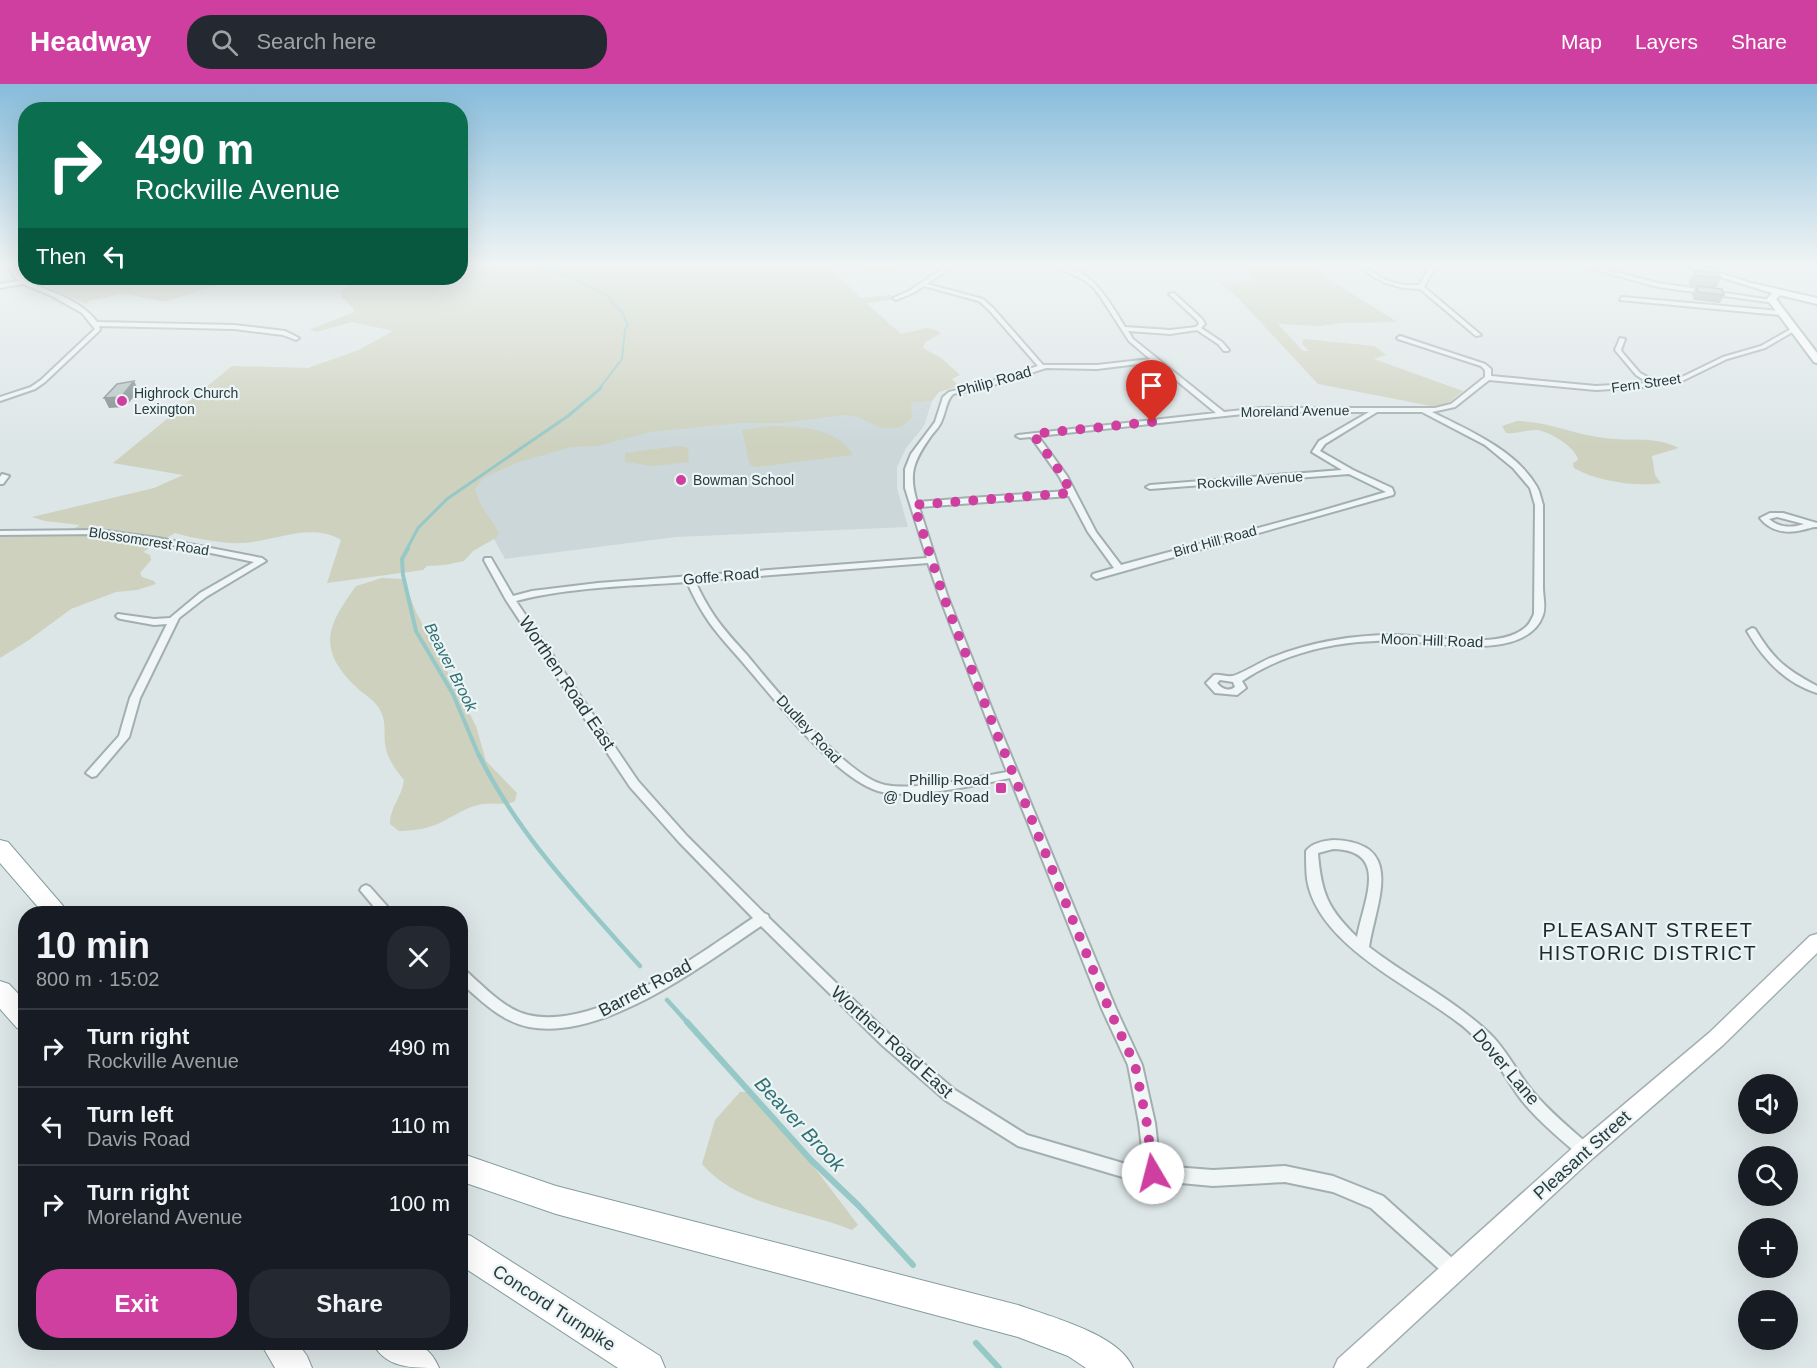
<!DOCTYPE html>
<html lang="en">
<head>
<meta charset="utf-8">
<style>
  body { margin:0; font-family:Helvetica,sans-serif; background:#242831; color:#f1f3f6; height:100vh; display:flex; flex-direction:column; font-size:22px; white-space:nowrap }
  * { box-sizing:border-box; margin:0 }
  p { font-size:20px; color:#9ea1a6 }
  .icon { flex:none; width:33px; height:33px; fill:none; stroke:currentColor; stroke-width:2; stroke-linecap:round; stroke-linejoin:round }
  .map { position:relative; flex:1; overflow:hidden }
  .drawer { position:absolute; left:18px; top:822px; width:450px; height:444px; display:flex; flex-direction:column; background:#171b24; border-radius:24px; box-shadow:0 6px 24px #0002 }
  .drawer>* { flex:none }
  .hud { position:absolute; left:18px; top:18px; width:450px; height:183px; border-radius:24px; box-shadow:0 6px 24px #0002; background:#0b6e4f; color:#fff; overflow:hidden }
  .controls { position:absolute; left:1738px; top:990px; display:grid; gap:12px }
  .controls a { display:grid; place-items:center; width:60px; height:60px; border-radius:50%; background:#171b24; box-shadow:0 6px 24px #0002; font-size:30px }
  .pin { position:absolute; display:grid; place-items:center; width:51px; height:51px; color:#fff; margin:-62px -26px; border-radius:50% 50% 50% 0; rotate:-45deg; box-shadow:0 0 6px #0007 }
  .pin .icon { rotate:45deg }
  .me { position:absolute; width:66px; margin:-33px; rotate:352deg; stroke-linejoin:round; filter:drop-shadow(0 0 4px #0008) }
  .turn { display:flex; align-items:center; gap:21px; height:126px; padding:0 18px; font-size:27px }
  .turn .icon { width:78px; height:78px; stroke-width:2.5 }
  .turn b { display:block; font-size:42px; line-height:51px }
  .then { display:flex; align-items:center; height:57px; padding:0 18px; background:#0003; gap:12px; font-size:22px }
  .round { display:grid; place-items:center; flex:none; width:63px; height:63px; border-radius:24px; background:#242831 }
  .head { display:flex; align-items:center; justify-content:space-between; height:102px; padding:0 18px }
  h1 { font-size:36px; font-weight:600; line-height:45px }
  .cta { display:flex; gap:12px; margin-top:auto; padding:12px 18px }
  .cta a { flex:1; height:69px; border-radius:24px; background:#cf3fa0; color:#fff; font-size:24px; font-weight:600; line-height:69px; text-align:center }
  .cta a+a { background:#242831; color:#f1f3f6 }
  ul { padding:0; list-style:none }
  li { display:flex; align-items:center; gap:18px; height:78px; padding:0 18px; border-top:2px solid #363941 }
  li div { flex:1 }
  li b { display:block; font-size:22px }
  li em { font-style:normal }
  header { display:flex; align-items:center; gap:36px; box-sizing:border-box; height:84px; padding:0 30px; background:#cf3fa0; color:#fff }
  header strong { font-size:28px }
  nav { display:flex; gap:33px; margin-inline-start:auto; font-size:21px }
  .search { width:420px; height:54px; background:#242831; display:flex; align-items:center; gap:15px; box-sizing:border-box; padding:0 21px; border-radius:24px; color:#9ea1a6; font-size:22px }
  .map>svg:first-child { display:block }
  .built { fill:#cbd7d9 }
  .green { fill:#cdd1be }
  .lines { fill:none; stroke-linecap:round; stroke-linejoin:round }
  .stream-far4 { stroke:#97c8c8; stroke-width:2 }
  .stream-far3 { stroke:#97c8c8; stroke-width:3 }
  .stream-far2 { stroke:#97c8c8; stroke-width:4 }
  .stream-far1 { stroke:#97c8c8; stroke-width:4.5 }
  .stream { stroke:#97c8c8; stroke-width:6 }
  .street-casing { stroke:#a2afb1; stroke-width:4 }
  .secondary-casing { stroke:#a2afb1; stroke-width:3 }
  .primary-casing { stroke:#9cb1b3; stroke-width:4 }
  .highway-casing { stroke:#849c9e; stroke-width:2 }
  .street { fill:#f0f5f5; fill-rule:evenodd }
  .secondary { fill:#fff; fill-rule:evenodd }
  .primary { fill:#fff; fill-rule:evenodd }
  .highway { fill:#fff; fill-rule:evenodd }
  .wall { fill:#9ba7a9 }
  .shaded-wall { fill:#7e8889 }
  .building { fill:#b4c2c4; stroke:#7e8889; stroke-width:1.5 }
  .route { stroke:#cf3fa0; stroke-width:10; stroke-dasharray:0 18 }
  .poi-dot { fill:#cf3fa0; stroke:#ecf4f5; stroke-width:2 }
  .labels { text-anchor:middle; dominant-baseline:central; stroke-width:4.5; stroke-linejoin:round; paint-order:stroke }
  .far-street-label { font-size:14px; fill:#263b3e; stroke:#ecf4f5 }
  .far-poi-label { font-size:14px; fill:#263b3e; stroke:#ecf4f5; text-anchor:start }
  .street-label { font-size:15px; fill:#263b3e; stroke:#ecf4f5 }
  .poi-label { font-size:15px; fill:#263b3e; stroke:#ecf4f5; text-anchor:end }
  .water-label { font-size:16px; font-style:italic; fill:#307072; stroke:#ecf4f5 }
  .near-street-label { font-size:18px; fill:#263b3e; stroke:#ecf4f5 }
  .near-neighbourhood-label { font-size:20px; letter-spacing:1.5px; fill:#192b2e; stroke:#ecf4f5 }
  .near-water-label { font-size:20px; font-style:italic; fill:#307072; stroke:#ecf4f5 }
</style>
</head>
<body>
<header>
<strong>Headway</strong>
<div class="search"><svg class="icon" aria-label="search" viewBox="0 0 24 24"><circle cx="10" cy="10" r="6"/><path d="M15 15l6 6"/></svg>Search here</div>
<nav><a>Map</a><a>Layers</a><a>Share</a></nav>
</header>
<div class="map">
<svg width="1817" height="1284" viewBox="0 0 1817 1284">
  <rect width="100%" height="100%" fill="#dde6e7"/>
  <!-- built -->
  <path class="built" d="M932 317 924 342 906 364 897 383V404L908 443 676 453 505 475 475 421 455 363Z"/>
  <!-- green -->
  <g class="green">
    <path d="M461 181H902L891 190 828 182 861 214 889 211 903 214 866 219 901 250 927 244 939 247 940 250 925 258 923 264 941 274 960 291 952 295 959 302 939 308 932 317 911 319 912 334 901 343 895 344H881L858 333 844 331 781 339H739L650 348 597 362 571 363 519 378 483 394 475 405C478 421 491 434 499 449L496 454 473 467 464 477 445 481 427 482 423 486 327 499 341 456C312 438 275 457 244 459 223 460 196 455 175 449L143 468 150 471 151 476 140 489 142 493 154 497 156 500 137 506 116 508 71 525 29 556 0 574V453L64 450 80 441 45 437 32 433 154 404 183 391 113 379 232 282 308 284 359 266 393 247 352 238 317 248 309 246 354 228V225L342 213 341 207 357 195 356 194H460Z"/>
    <path d="M1240 181H1307L1397 238 1341 239 1320 242 1278 240 1303 267H1309L1302 260 1304 255 1375 262 1386 271 1374 275 1463 307 1448 319 1436 323 1318 300 1239 215 1219 198 1256 197Z"/>
    <path d="M28 194H240L164 218 123 209 89 217 86 220Z"/>
    <path d="M1517 337C1547 337 1575 351 1605 354 1633 358 1651 351 1679 364L1652 372 1655 391 1661 399C1634 403 1597 397 1574 384L1573 379 1578 376C1576 363 1549 347 1536 346 1525 346 1516 350 1506 349L1502 342Z"/>
    <path d="M767 342C797 343 836 342 853 371L757 383 750 381 742 346Z"/>
    <path d="M679 362 688 364 689 378 654 382 625 378V369Z"/>
    <path d="M382 494 403 495 416 528 476 642 486 677 517 709 515 717C506 722 492 718 482 720 466 723 454 732 440 739 426 745 413 747 399 747L390 740C390 723 402 713 404 696 395 685 387 674 385 660 384 649 386 638 381 628 376 616 364 611 355 602 316 564 328 541 356 502Z"/>
    <path d="M740 1008H752L805 1071 858 1141 852 1146C803 1126 738 1122 702 1080L715 1036Z"/>
  </g>
  <g class="lines">
    <!-- stream-far4 -->
    <path class="stream-far4" d="M534 181 567 192 610 213 612 219 622 228 628 242 625 245 622 275 599 305"/>
    <!-- stream-far3 -->
    <path class="stream-far3" d="M407 465 418 444 447 415 568 332 601 304"/>
    <!-- stream-far2 -->
    <path class="stream-far2" d="M408 464 402 475 403 491 416 547 453 610 479 672"/>
    <!-- stream-far1 -->
    <g class="stream-far1">
      <path d="M479 671C518 751 581 816 640 882"/>
      <path d="M667 916 688 939"/>
    </g>
    <!-- stream -->
    <g class="stream">
      <path d="M687 938 811 1076 859 1122 913 1181"/>
      <path d="M976 1259 999 1284"/>
    </g>
    <defs>
      <g id="street">
        <path d="M8 181H13L18 191 24 196C48 207 80 215 97 238L234 241 285 247 299 254 296 256 283 251 234 245 99 242 100 246 45 298 35 305 0 317V313L31 303 41 296 95 245 82 229 52 212 23 200 0 204V200L19 197 14 193Z"/>
        <path d="M948 181H954L927 200 983 215 993 224 1043 281H1097L1150 275 1129 257 1100 212 1094 204 1084 196 1054 181C1090 181 1109 217 1125 243L1170 246 1196 243 1199 240 1198 237 1169 210 1174 209 1202 235 1205 240 1201 244 1222 258 1229 266 1228 267H1224L1218 260 1197 246 1170 250 1128 247 1133 255 1224 328 1262 324H1435L1451 320 1485 293V286L1481 282 1398 255 1397 254 1400 252 1485 280 1491 285V292L1596 302 1649 299 1636 291 1615 266 1620 254 1625 255 1621 266 1622 268 1640 289 1657 298 1680 294 1723 273 1761 262 1791 245 1796 246 1765 264 1727 275 1684 296 1659 302 1596 306 1489 296 1455 323 1432 328C1468 346 1516 366 1537 403 1540 408 1541 415 1543 421 1543 449 1543 476 1543 504 1543 512 1546 523 1543 531 1527 577 1440 559 1404 557 1389 556 1373 557 1358 558 1317 562 1276 574 1242 597L1246 604 1237 611 1215 609 1206 599 1214 591C1221 590 1226 593 1232 592 1238 592 1264 576 1273 573 1311 558 1353 551 1394 551 1428 551 1501 568 1527 542 1530 539 1532 534 1534 530L1535 421 1530 404 1513 384 1485 361 1422 328H1377L1325 360 1320 367 1353 386 1392 404 1394 409 1393 411 1096 495 1092 492 1093 490 1114 484 1088 448 1069 412 919 423 947 511 995 633 1116 925 1142 981 1155 1039 1160 1082 1213 1086 1285 1082 1333 1092 1383 1112 1460 1181 1462 1187 1460 1193 1454 1195 1448 1193 1371 1124 1333 1108 1285 1098 1213 1102 1126 1094 1018 1062 945 1016 882 961 761 842C701 882 604 957 529 943 502 938 480 916 460 898V885L465 886C482 901 505 926 528 931 598 947 697 871 753 834L679 758 630 703 506 516 484 476 485 474H491L513 512 532 507 598 499 927 474 905 404V385L911 370 935 338 943 313 949 308 986 299 1038 282 989 226 979 217 924 202 913 209 896 216 893 214 909 207ZM1154 278 1216 329 1018 351 1016 352 1020 354 1031 353 1059 392 1067 407 917 418C908 389 914 376 931 352 935 347 940 342 942 336 946 327 946 317 953 310L990 302 1046 284 1097 285ZM1262 328H1369L1319 357 1312 368 1342 386 1150 401 1146 403 1150 405 1349 390 1386 408 1314 429 1121 481 1096 448 1067 392 1038 352ZM928 479 939 511 1007 688C972 694 919 707 885 701 847 693 773 603 747 571 736 559 724 546 715 533 707 521 701 510 695 497ZM687 498C693 512 700 525 709 538 721 555 736 570 750 587 779 621 836 694 878 707 909 716 977 701 1010 694L1102 925 1128 981 1139 1039 1144 1081 1126 1080 1027 1051 955 1006 892 953 769 834 768 831 764 829 687 752 638 697 516 517C568 503 633 502 687 498ZM1220 596 1233 598 1235 603C1228 608 1222 605 1217 599Z"/>
        <path d="M1357 181C1366 181 1373 189 1382 194 1394 200 1406 202 1419 201L1431 181H1436L1424 203 1481 251 1476 252 1420 205 1404 204 1386 199 1372 192Z"/>
        <path d="M1578 181H1586L1658 199 1778 217 1775 219 1658 203Z"/>
        <path d="M1622 213 1781 227 1784 229 1781 231 1620 216Z"/>
        <path d="M2 390 9 392 3 400H0V393Z"/>
        <path d="M1770 429H1783L1817 439V443C1811 443 1808 445 1802 446 1786 450 1770 447 1760 434ZM1777 433 1804 440C1792 444 1779 444 1769 435Z"/>
        <path d="M99 446 158 454 262 474 266 477 206 513 179 534 140 614 129 653 96 692 92 693 86 689 119 652 130 614 167 540 154 541 121 535 118 534 116 532 118 530 154 535 170 534 200 509 254 478 158 458 99 450 0 451V447Z"/>
        <path d="M1752 544 1755 545C1774 576 1785 585 1817 602V609C1785 599 1763 575 1747 547Z"/>
        <path d="M1333 756C1407 758 1376 818 1369 863 1408 893 1453 915 1489 949 1507 966 1517 989 1533 1008 1550 1028 1571 1045 1590 1062L1593 1067 1590 1072 1585 1074 1580 1072C1560 1055 1540 1038 1523 1018 1508 999 1498 976 1480 959 1473 951 1465 943 1456 937 1409 901 1317 860 1307 795 1306 786 1306 776 1306 767 1312 759 1323 757 1333 756ZM1333 765C1391 766 1363 818 1357 853 1328 825 1321 809 1318 769Z"/>
        <path d="M366 801 370 803 394 830H380L360 806 362 803Z"/>
      </g>
      <path id="secondary" d="M1817 850V869L1723 961 1593 1074 1366 1284H1334L1338 1275 1577 1060 1709 949 1810 852Z"/>
      <path id="primary" d="M1682 181H1694L1751 199 1817 214V220L1780 211 1776 215 1817 269V279L1814 278 1767 215 1772 209Z"/>
      <g id="highway">
        <path d="M0 756 8 758 70 830H44L0 779Z"/>
        <path d="M0 897 9 900 26 918V947L17 944 0 925Z"/>
        <path d="M460 1069 556 1102 1018 1221C1051 1233 1119 1250 1133 1284H1086L1068 1272 1018 1253 556 1130 460 1097Z"/>
        <path d="M460 1148 471 1152 660 1272 665 1284H618L460 1181Z"/>
        <path d="M260 1258H297L307 1272 312 1284H275Z"/>
        <path d="M372 1258C401 1258 426 1252 439 1284 410 1284 385 1284 372 1258Z"/>
      </g>
    </defs>
    <!-- street casing -->
    <use href="#street" class="street-casing"/>
    <!-- secondary casing -->
    <use href="#secondary" class="secondary-casing"/>
    <!-- primary casing -->
    <use href="#primary" class="primary-casing"/>
    <!-- highway casing -->
    <use href="#highway" class="highway-casing"/>
    <!-- street -->
    <use href="#street" class="street"/>
    <!-- secondary -->
    <use href="#secondary" class="secondary"/>
    <!-- primary -->
    <use href="#primary" class="primary"/>
    <!-- highway -->
    <use href="#highway" class="highway"/>
  </g>
  <!-- wall -->
  <path class="wall" d="M1694 187 1721 194 1716 204 1724 211 1720 219 1694 216 1692 210 1696 202H1690L1689 198Z"/>
  <!-- shaded-wall -->
  <path class="shaded-wall" d="M134 297 139 307 125 323 109 324 104 314Z"/>
  <!-- building -->
  <g class="building">
    <path d="M1698 186 1718 189 1721 194 1695 191 1694 187Z"/>
    <path d="M1696 202 1722 205 1724 211 1698 208Z"/>
    <path d="M134 297 121 313 104 314 117 300Z"/>
  </g>
  <!-- sky -->
  <linearGradient id="sky" x2="0" y2="1"><stop stop-color="#87bcdb"/><stop offset="0.5" stop-color="#f0f4f4"/><stop offset="1" stop-color="#f0f4f4" stop-opacity="0"/></linearGradient>
  <rect width="1817" height="361" fill="url(#sky)"/>
  <g class="lines">
    <!-- route -->
    <path class="route" d="M1152 338 1033 350 1063 392 1071 409 914 421 943 511 990 633 1109 925 1135 981 1147 1040 1153 1089"/>
  </g>
  <!-- markers -->
  <g class="poi-dot">
    <circle cx="122" cy="317" r="6"/>
    <circle cx="681" cy="396" r="6"/>
    <rect x="995" y="698" width="12" height="12" rx="3"/>
  </g>
  <g class="labels">
    <!-- far-street labels -->
    <g class="far-street-label">
      <text transform="translate(1646 299) rotate(-8)">Fern Street</text>
      <text transform="translate(1295 327) rotate(-1)">Moreland Avenue</text>
      <text transform="translate(1250 396) rotate(-4)">Rockville Avenue</text>
      <text transform="translate(149 457) rotate(9)">Blossomcrest Road</text>
      <text transform="translate(1215 457) rotate(-15)">Bird Hill Road</text>
    </g>
    <!-- far-poi labels -->
    <g class="far-poi-label">
      <text x="134" y="309">Highrock Church<tspan x="134" dy="16">Lexington</tspan></text>
      <text x="693" y="396">Bowman School</text>
    </g>
    <!-- street labels -->
    <g class="street-label">
      <text transform="translate(994 297) rotate(-16)">Philip Road</text>
      <text transform="translate(721 492) rotate(-5)">Goffe Road</text>
      <text transform="translate(1432 556) rotate(2)">Moon Hill Road</text>
      <text transform="translate(809 645) rotate(47)">Dudley Road</text>
    </g>
    <!-- poi labels -->
    <g class="poi-label">
      <text x="989" y="695">Phillip Road<tspan x="989" dy="17">@ Dudley Road</tspan></text>
    </g>
    <!-- water labels -->
    <g class="water-label">
      <text transform="translate(451 583) rotate(63)">Beaver Brook</text>
    </g>
    <!-- near-street labels -->
    <g class="near-street-label">
      <text transform="translate(567 599) rotate(56)">Worthen Road East</text>
      <text transform="translate(645 904) rotate(-28)">Barrett Road</text>
      <text transform="translate(892 958) rotate(42)">Worthen Road East</text>
      <text transform="translate(1506 983) rotate(50)">Dover Lane</text>
      <text transform="translate(1582 1071) rotate(-42)">Pleasant Street</text>
      <text transform="translate(554 1224) rotate(33)">Concord Turnpike</text>
    </g>
    <!-- near-neighbourhood labels -->
    <g class="near-neighbourhood-label">
      <text x="1648" y="846">PLEASANT STREET<tspan x="1648" dy="23">HISTORIC DISTRICT</tspan></text>
    </g>
    <!-- near-water labels -->
    <g class="near-water-label">
      <text transform="translate(800 1040) rotate(47)">Beaver Brook</text>
    </g>
  </g>
</svg>
<div class="controls">
<a><svg class="icon" aria-label="sound" viewBox="0 0 24 24"><path d="M4 9h4l5-4v14l-5-4H4zM17 9q2 3 0 6"/></svg></a>
<a><svg class="icon" aria-label="search" viewBox="0 0 24 24"><circle cx="10" cy="10" r="6"/><path d="M15 15l6 6"/></svg></a>
<a>+</a>
<a>−</a>
</div>
<div class="pin" style="left:1152px;top:338px;background:#d93025"><svg class="icon" aria-label="arrive" viewBox="0 0 24 24"><path d="M6 21V4h12l-3 4 3 4H6"/></svg></div>
<svg class="me" style="left:1153px;top:1089px" viewBox="-20 -20 40 40"><circle r="19" fill="#fff"/><path d="M0-13L10 11 0 6-10 11z" fill="#cf3fa0"/></svg>
<div class="hud">
<div class="turn"><svg class="icon" aria-label="right" viewBox="0 0 24 24"><path d="M7 20v-9h11M14 6l5 5-5 5"/></svg><div><b>490 m</b>Rockville Avenue</div></div>
<div class="then">Then<svg class="icon" aria-label="left" viewBox="0 0 24 24"><path d="M17 20v-9H6M10 6l-5 5 5 5"/></svg></div>
</div>
<section class="drawer">
<div class="head"><div><h1>10 min</h1><p>800 m · 15:02</p></div><a class="round"><svg class="icon" aria-label="close" viewBox="0 0 24 24"><path d="M6 6l12 12M18 6L6 18"/></svg></a></div>
<ul>
<li><svg class="icon" aria-label="right" viewBox="0 0 24 24"><path d="M7 20v-9h11M14 6l5 5-5 5"/></svg><div><b>Turn right</b><p>Rockville Avenue</p></div><em>490 m</em></li>
<li><svg class="icon" aria-label="left" viewBox="0 0 24 24"><path d="M17 20v-9H6M10 6l-5 5 5 5"/></svg><div><b>Turn left</b><p>Davis Road</p></div><em>110 m</em></li>
<li><svg class="icon" aria-label="right" viewBox="0 0 24 24"><path d="M7 20v-9h11M14 6l5 5-5 5"/></svg><div><b>Turn right</b><p>Moreland Avenue</p></div><em>100 m</em></li>
</ul>
<div class="cta"><a>Exit</a><a>Share</a></div>
</section>
</div>
</body>
</html>
